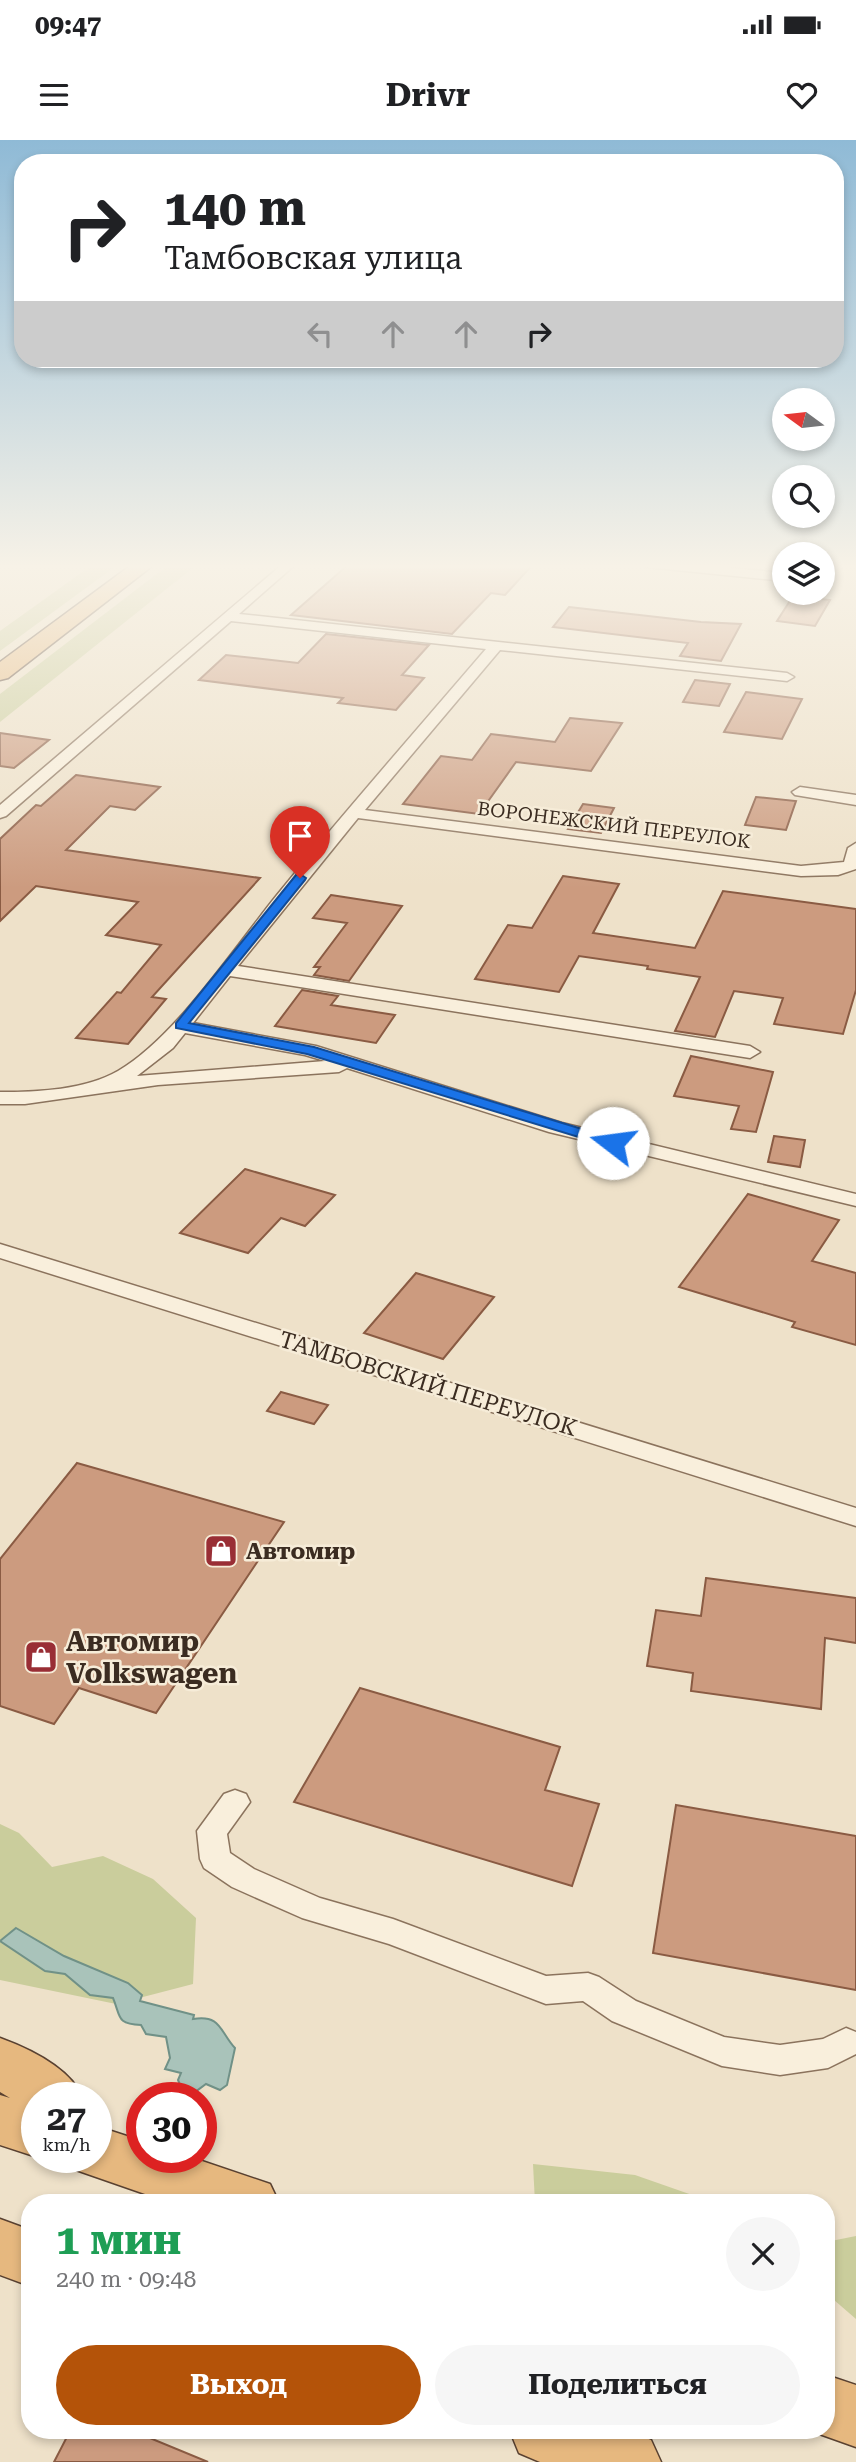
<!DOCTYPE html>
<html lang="ru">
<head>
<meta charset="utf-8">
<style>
  body { margin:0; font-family:"Roboto Serif",serif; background:#f6f6f6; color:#202124; height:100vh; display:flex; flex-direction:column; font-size:26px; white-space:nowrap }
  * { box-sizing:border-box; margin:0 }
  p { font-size:23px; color:#757577 }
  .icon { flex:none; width:38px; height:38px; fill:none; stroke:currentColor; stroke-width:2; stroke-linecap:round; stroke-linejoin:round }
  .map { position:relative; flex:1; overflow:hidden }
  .side { position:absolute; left:21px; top:2054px; width:814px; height:245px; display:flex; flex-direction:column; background:#fff; border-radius:28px; box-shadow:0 4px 10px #0003 }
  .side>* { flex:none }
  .banner { position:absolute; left:14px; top:14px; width:830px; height:214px; border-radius:28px; box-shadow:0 4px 10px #0003; background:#fff; color:#202124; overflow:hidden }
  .needle { width:46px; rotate:285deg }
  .controls { position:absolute; left:772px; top:248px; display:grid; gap:14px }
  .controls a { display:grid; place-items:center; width:63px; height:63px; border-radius:50%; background:#fff; box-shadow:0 4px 10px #0003; font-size:35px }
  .speed { position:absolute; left:21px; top:1942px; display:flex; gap:14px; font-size:35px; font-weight:700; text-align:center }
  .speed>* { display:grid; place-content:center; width:91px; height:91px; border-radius:50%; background:#fff; box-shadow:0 4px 10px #0003; line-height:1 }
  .speed small { font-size:18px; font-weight:400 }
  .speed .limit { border:10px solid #d22; background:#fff; color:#111 }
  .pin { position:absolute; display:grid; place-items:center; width:60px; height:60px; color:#fff; margin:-72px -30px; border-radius:50% 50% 50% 0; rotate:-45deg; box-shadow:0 0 7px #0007 }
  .pin .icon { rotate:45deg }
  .me { position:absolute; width:77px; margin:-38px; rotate:285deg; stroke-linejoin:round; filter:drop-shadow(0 0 5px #0008) }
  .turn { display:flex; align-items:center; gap:24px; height:147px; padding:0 35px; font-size:32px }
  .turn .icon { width:91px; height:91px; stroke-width:2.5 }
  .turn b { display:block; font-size:49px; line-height:60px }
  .lanes { display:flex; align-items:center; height:66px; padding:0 35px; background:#0003; justify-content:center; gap:35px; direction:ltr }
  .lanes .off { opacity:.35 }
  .round { display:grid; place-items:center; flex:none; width:74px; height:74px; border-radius:37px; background:#f6f6f6 }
  .headline { display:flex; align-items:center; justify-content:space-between; height:119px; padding:0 35px }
  h1 { font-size:42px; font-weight:700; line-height:52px; color:#1e9e55 }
  .primary-button { display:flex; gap:14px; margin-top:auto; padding:14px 35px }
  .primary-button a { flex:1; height:80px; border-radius:42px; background:#b45309; color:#fff; font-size:28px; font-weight:700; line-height:80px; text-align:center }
  .primary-button a+a { background:#f6f6f6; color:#202124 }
  .status { display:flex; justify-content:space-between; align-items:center; height:49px; padding:0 35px; background:#fff; direction:ltr }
  .status svg { height:19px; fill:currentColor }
  header { display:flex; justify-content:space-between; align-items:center; height:91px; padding:0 35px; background:#fff; font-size:32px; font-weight:700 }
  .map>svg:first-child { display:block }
  .green { fill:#cacd9c }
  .water { fill:#a9c3ba; stroke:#709187; stroke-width:2 }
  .building { fill:#cc9b7f; stroke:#8a5b43; stroke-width:2 }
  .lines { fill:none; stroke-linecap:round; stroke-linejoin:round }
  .minor-casing { stroke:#8b735d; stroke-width:3 }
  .trunk-casing { stroke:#594131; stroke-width:3 }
  .minor { fill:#f9efdc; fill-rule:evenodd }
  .trunk { fill:#e6b87f; fill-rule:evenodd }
  .route { fill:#1a73e8; stroke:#114b97; stroke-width:2 }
  .labels { text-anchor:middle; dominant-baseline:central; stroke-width:5; stroke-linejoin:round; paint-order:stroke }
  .far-street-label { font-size:19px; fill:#3b2c21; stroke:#f6ecd8 }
  .street-label { font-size:23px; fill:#3b2c21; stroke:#f6ecd8 }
  .poi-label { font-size:23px; font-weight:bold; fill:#3b2c21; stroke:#f6ecd8; text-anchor:start }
  .near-poi-label { font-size:28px; font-weight:bold; fill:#3b2c21; stroke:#f6ecd8; text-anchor:start }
</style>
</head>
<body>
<div class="status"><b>09:47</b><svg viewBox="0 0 49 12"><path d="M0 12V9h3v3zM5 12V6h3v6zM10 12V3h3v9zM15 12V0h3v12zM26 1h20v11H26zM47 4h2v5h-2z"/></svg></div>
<header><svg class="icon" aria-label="menu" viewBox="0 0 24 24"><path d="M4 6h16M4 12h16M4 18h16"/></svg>Drivr<svg class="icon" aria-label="heart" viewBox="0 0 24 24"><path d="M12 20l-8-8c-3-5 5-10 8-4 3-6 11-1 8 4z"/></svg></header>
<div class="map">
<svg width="856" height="2322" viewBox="0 0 856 2322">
  <rect width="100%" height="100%" fill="#eee1c9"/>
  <!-- green -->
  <g class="green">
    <path d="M95 423H120L0 511V491Z"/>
    <path d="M171 423H199L0 582V554Z"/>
    <path d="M0 1684 19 1693 52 1727 103 1716 153 1739 196 1778 193 1844 116 1864 0 1840Z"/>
    <path d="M533 2024 635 2035 715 2063H535Z"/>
    <path d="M856 2096V2179L826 2153V2102Z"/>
  </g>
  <!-- water -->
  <path class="water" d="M16 1788 64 1816 128 1843 142 1855 140 1861 194 1875 193 1879C221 1874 220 1892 235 1908L227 1945 220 1950 206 1944 191 1955 183 1952 178 1940 181 1933 165 1929 170 1918 166 1897 146 1894 141 1885C116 1884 121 1877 113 1858L90 1855 65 1834 45 1831 0 1801Z"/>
  <!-- building -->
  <g class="building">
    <path d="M350 423H534L505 455 491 453 452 494 291 475Z"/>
    <path d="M793 456 830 460 815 486 777 481Z"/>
    <path d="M569 467 701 482 741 484 721 521 680 516 688 503 553 487Z"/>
    <path d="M326 494 429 505 402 535 424 538 396 570 338 563 343 558 199 540 226 515 298 523Z"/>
    <path d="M695 540 730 544 719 566 683 562Z"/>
    <path d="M746 552 802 559 782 599 724 592Z"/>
    <path d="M570 578 622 583 591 631 516 622 479 674 403 664 441 616 472 620 491 594 555 602Z"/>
    <path d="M0 593 49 600 14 628 0 626Z"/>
    <path d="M76 635 160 647 135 670 110 666 66 710 260 738 152 857 166 859 128 904 76 898 117 852 121 853 161 805 106 795 138 762 36 746 0 781V699L36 665 41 666Z"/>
    <path d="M756 657 796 661 786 690 745 685Z"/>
    <path d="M583 664 614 668 601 693 568 689Z"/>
    <path d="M563 736 619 744 593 793 695 808 723 751 856 769V850L843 894 774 884 783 858 734 851 715 897 675 891 700 837 647 829 648 826 579 816 559 852 475 839 508 785 532 788Z"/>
    <path d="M331 755 402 766 349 841 314 835 320 827H314L347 783 313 778Z"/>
    <path d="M302 850 338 856 331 865 395 875 376 903 275 886Z"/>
    <path d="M691 916 773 932 756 992 731 989 739 966 674 956Z"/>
    <path d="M774 996 805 1000 800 1027 768 1022Z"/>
    <path d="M245 1029 335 1055 305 1086 281 1078 248 1113 180 1093Z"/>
    <path d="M748 1054 839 1080 812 1121 856 1133V1205L792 1187 795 1182 679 1147Z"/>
    <path d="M416 1133 494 1157 443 1219 364 1193Z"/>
    <path d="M281 1252 328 1265 314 1284 267 1271Z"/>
    <path d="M77 1323 284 1382 156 1573 79 1548 54 1584 0 1566V1419Z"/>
    <path d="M706 1438 856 1458V1503L825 1498 821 1569 691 1551 693 1533 647 1526 656 1470 701 1476Z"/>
    <path d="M360 1548 560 1607 545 1650 599 1664 572 1746 294 1662Z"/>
    <path d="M676 1665 856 1696V1850L653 1813Z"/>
    <path d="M70 2291H133L208 2322H54Z"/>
  </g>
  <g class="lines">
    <defs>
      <g id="minor">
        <path d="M284 423H297L239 474 787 533 794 537 787 541 500 510 365 670 801 726 844 722 848 708 856 703V729L838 735 801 736 358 678 238 826 750 906 760 912 750 918 230 836 193 883 316 906 562 983 856 1054V1066L549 992 347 928 339 932 158 945 25 964H0V952C38 952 85 950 118 931 175 898 235 807 277 755 345 671 416 591 486 509L231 481 6 676 0 678V665ZM185 893 305 915 325 921 137 936 173 908Z"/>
        <path d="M640 423H679L784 433V441L646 427Z"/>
        <path d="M800 647 856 655V665L795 655 792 652Z"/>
        <path d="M0 1104 856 1368V1386L0 1118Z"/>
        <path d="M235 1650 246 1654 250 1662 227 1694 230 1713 254 1729 320 1758 393 1779 546 1836 588 1833 599 1837 636 1861 724 1897 780 1905 823 1899 846 1888 856 1892V1914L828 1928 780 1935 722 1926 612 1881 583 1861 546 1864 389 1804 302 1778 232 1747 204 1728 200 1719 197 1691 224 1654Z"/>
      </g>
      <g id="trunk">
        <path d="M134 423H156L8 538 0 540V522Z"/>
        <path d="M0 1898C30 1909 70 1928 83 1958H37V2017L0 2005V1955L10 1958 0 1952Z"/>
        <path d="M96 1986 142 2001V2018H193L270 2044 279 2063H171L76 2030 70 2018H96Z"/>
        <path d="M0 2079 30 2090V2146L0 2135Z"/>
        <path d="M826 2235 856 2245V2307L811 2291H826Z"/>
        <path d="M510 2291H630L651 2300 661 2322H540L519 2313Z"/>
      </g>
    </defs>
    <!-- minor casing -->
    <use href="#minor" class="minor-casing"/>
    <!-- trunk casing -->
    <use href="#trunk" class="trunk-casing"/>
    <!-- minor -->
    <use href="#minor" class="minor"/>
    <!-- trunk -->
    <use href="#trunk" class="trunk"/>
  </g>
  <!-- sky -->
  <linearGradient id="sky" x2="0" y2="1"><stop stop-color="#8fbad6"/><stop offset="0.57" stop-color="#f7f2e7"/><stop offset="1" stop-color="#f7f2e7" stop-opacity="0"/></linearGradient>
  <rect width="856" height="748" fill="url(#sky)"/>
  <!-- route -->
  <path class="route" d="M300 734 306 738 305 740 189 883 314 907 618 1000V1006H608L307 914 176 888V883L296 735Z"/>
  <!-- icons -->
  <defs>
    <symbol id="shop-square" viewBox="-11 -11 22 22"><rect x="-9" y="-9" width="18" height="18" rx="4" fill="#992e35" stroke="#f6ecd8"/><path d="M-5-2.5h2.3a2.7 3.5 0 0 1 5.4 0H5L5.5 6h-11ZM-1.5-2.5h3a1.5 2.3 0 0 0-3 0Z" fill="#fff"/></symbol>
  </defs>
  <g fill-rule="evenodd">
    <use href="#shop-square" x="202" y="1392" width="38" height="38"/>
    <use href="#shop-square" x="22" y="1498" width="38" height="38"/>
  </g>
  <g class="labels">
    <!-- far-street labels -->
    <g class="far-street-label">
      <text transform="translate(614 685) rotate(7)">ВОРОНЕЖСКИЙ ПЕРЕУЛОК</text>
    </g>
    <!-- street labels -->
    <g class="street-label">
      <text transform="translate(428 1244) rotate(17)">ТАМБОВСКИЙ ПЕРЕУЛОК</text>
    </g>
    <!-- poi labels -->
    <g class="poi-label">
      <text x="246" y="1411">Автомир</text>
    </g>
    <!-- near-poi labels -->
    <g class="near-poi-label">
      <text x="66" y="1501">Автомир<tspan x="66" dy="32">Volkswagen</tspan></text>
    </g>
  </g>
</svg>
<div class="controls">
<a><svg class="needle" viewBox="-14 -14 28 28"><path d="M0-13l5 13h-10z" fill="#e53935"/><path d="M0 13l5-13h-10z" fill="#757577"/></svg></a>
<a><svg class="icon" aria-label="search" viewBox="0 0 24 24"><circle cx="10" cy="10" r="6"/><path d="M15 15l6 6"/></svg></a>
<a><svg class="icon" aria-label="layers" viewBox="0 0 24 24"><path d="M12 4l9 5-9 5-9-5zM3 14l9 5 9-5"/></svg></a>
</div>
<div class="speed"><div>27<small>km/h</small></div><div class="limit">30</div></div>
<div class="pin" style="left:300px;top:738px;background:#d93025"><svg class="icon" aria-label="arrive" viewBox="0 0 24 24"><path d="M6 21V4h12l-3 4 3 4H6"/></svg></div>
<svg class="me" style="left:613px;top:1003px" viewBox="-20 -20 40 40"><circle r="19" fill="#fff"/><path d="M0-13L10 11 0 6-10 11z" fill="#1a73e8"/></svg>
<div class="banner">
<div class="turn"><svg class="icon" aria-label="right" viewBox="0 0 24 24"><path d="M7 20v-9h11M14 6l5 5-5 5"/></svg><div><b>140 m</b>Тамбовская улица</div></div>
<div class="lanes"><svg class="icon off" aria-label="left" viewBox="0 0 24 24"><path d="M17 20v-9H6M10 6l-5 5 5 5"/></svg><svg class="icon off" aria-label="ahead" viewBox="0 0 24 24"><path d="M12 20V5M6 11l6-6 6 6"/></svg><svg class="icon off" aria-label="ahead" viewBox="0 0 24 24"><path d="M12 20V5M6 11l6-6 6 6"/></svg><svg class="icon" aria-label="right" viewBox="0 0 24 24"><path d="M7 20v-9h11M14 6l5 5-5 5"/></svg></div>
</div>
<section class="side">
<div class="headline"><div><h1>1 мин</h1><p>240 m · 09:48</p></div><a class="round"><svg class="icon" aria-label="close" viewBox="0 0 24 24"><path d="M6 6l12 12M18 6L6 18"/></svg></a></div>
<div class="primary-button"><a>Выход</a><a>Поделиться</a></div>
</section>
</div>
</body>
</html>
